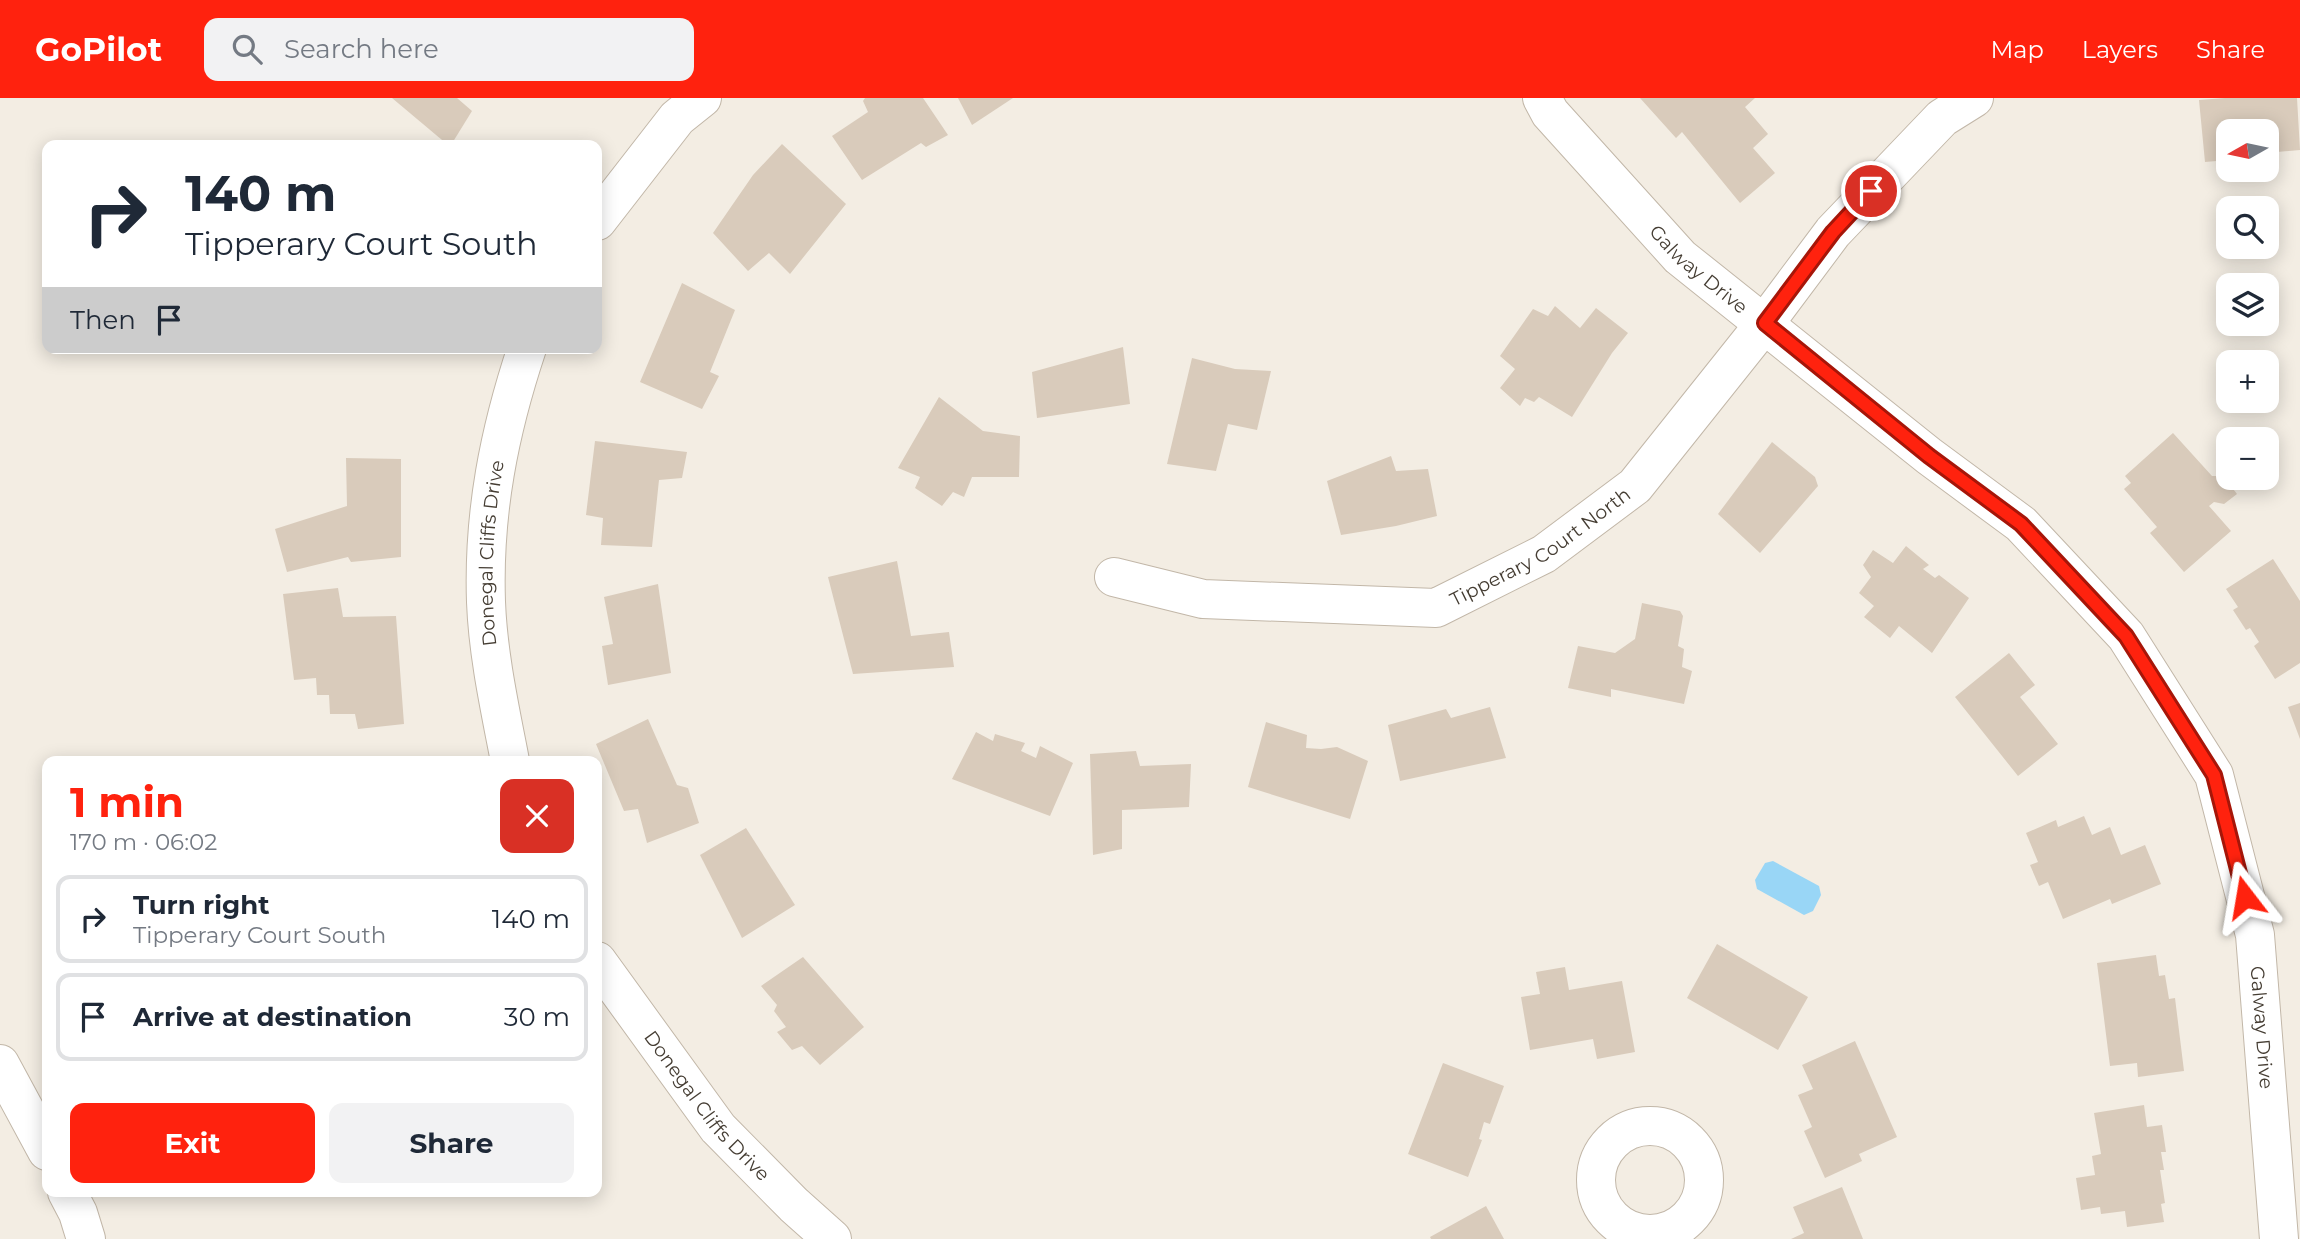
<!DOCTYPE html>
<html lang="en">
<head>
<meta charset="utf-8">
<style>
  body { margin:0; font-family:Montserrat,sans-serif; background:#f2f2f3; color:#1f2937; height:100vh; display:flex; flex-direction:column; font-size:26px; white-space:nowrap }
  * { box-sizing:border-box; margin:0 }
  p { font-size:23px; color:#747a83 }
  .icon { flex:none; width:38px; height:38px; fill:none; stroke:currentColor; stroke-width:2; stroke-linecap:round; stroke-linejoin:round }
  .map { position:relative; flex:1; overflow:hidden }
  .panel { position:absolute; left:42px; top:658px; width:560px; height:441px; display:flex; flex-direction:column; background:#fff; border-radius:14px; box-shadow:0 4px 18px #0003 }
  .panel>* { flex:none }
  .banner { position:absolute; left:42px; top:42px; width:560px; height:214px; border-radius:14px; box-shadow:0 4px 18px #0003; background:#fff; color:#1f2937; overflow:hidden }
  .needle { width:46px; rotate:261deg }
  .fabs { position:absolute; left:2216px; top:21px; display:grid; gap:14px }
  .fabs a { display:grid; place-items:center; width:63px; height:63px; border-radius:14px; background:#fff; box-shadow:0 4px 18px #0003; font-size:35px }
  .pin { position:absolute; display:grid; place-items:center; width:60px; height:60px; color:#fff; margin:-30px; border:4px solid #fff; border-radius:50%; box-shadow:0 2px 7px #0007 }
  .me { position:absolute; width:77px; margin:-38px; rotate:346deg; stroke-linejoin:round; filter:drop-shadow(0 0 5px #0008) }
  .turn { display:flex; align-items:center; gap:24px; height:147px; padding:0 28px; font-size:32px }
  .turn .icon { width:91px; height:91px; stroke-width:2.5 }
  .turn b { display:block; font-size:49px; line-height:60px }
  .then { display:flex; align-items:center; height:66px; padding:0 28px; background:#0003; gap:14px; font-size:26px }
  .round { display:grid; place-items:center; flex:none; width:74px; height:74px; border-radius:14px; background:#f2f2f3 }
  .summary { display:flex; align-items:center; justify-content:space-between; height:119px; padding:0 28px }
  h1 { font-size:42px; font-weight:700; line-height:52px; color:#ff220e }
  .action { display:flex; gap:14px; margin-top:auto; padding:14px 28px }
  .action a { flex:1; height:80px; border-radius:14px; background:#ff220e; color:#fff; font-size:28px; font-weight:700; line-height:80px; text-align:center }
  .action a+a { background:#f2f2f3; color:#1f2937 }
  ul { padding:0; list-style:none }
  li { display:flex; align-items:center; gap:21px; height:88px; margin:0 14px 10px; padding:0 14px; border:4px solid #e0e1e3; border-radius:14px }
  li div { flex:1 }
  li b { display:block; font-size:26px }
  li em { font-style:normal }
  header { display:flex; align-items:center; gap:42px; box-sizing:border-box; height:98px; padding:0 35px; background:#ff220e; color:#fff }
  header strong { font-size:33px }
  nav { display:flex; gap:38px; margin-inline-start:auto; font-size:24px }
  .search { width:490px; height:63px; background:#f2f2f3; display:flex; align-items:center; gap:18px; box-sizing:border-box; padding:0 24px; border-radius:14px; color:#747a83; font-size:26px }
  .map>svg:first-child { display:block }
  .water { fill:#99d6f6 }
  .building { fill:#d9cbbb }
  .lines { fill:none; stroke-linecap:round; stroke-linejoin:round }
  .minor-casing { stroke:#c2b7a8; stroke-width:40 }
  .minor { stroke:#fff; stroke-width:38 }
  .route-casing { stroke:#a61609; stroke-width:18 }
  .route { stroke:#ff220e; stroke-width:12 }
  .labels { text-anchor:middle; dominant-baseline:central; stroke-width:7; stroke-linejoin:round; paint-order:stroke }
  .street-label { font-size:19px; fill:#453d33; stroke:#fff }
</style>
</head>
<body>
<header>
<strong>GoPilot</strong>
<div class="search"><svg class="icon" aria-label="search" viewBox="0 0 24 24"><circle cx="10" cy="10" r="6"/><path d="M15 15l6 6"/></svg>Search here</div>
<nav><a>Map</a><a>Layers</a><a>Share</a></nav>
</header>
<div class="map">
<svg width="2300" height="1141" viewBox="0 0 2300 1141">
  <rect width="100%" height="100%" fill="#f3ede3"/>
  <!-- water -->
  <path class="water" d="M1773 763 1819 788 1821 797 1813 813 1804 817 1757 791 1755 782 1765 765Z"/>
  <!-- building -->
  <g class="building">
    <path d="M392 0H457L472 13 451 47H448Z"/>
    <path d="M865 0H923L948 37 926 49 921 45 862 82 832 38 868 14 863 3Z"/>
    <path d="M958 0H1013L972 27Z"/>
    <path d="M1640 0H1755L1745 9 1768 36 1753 50 1775 75 1740 105 1682 34 1676 40Z"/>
    <path d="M2225 0H2297L2300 52 2266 55V33H2228V62L2205 64 2199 2Z"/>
    <path d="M782 46 846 106 790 176 769 155 748 173 713 135 753 77Z"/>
    <path d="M682 185 735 212 710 274 719 278 702 311 640 284Z"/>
    <path d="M1555 208 1580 230 1596 210 1628 235 1612 255 1572 319 1539 299 1534 304 1525 300 1520 308 1500 290 1515 271 1500 258 1533 211 1548 218Z"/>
    <path d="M1123 249 1130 306 1037 320 1032 274Z"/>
    <path d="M1192 260 1235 271 1271 273 1257 332 1228 326 1216 373 1167 366Z"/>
    <path d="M939 299 983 333 1020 338 1019 379H972L964 399 953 394 942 408 915 390 920 379 898 370Z"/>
    <path d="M2173 335 2212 378H2223L2237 396 2224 406 2214 404 2209 408 2231 433 2184 474 2150 435 2157 429 2124 391 2131 385 2125 378Z"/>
    <path d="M595 343 687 354 682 380 659 382 652 449 601 447 603 420 586 417Z"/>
    <path d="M1772 344 1815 379 1818 388 1760 455 1718 416Z"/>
    <path d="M1391 358 1396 373 1428 371 1437 418 1396 428 1341 437 1327 383Z"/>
    <path d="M346 360 401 361V459L351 464 348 459 287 474 275 431 347 408Z"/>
    <path d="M1906 448 1929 467 1923 471 1935 480 1939 477 1969 500 1932 555 1899 528 1890 540 1864 519 1874 508 1859 495 1871 479 1863 467 1873 452 1893 465Z"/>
    <path d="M2273 461 2300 503V565L2275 581 2254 548 2259 544 2250 530 2246 532 2233 512 2238 509 2226 491Z"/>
    <path d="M897 463 911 538 949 534 954 569 853 576 828 479Z"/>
    <path d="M658 486 671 575 608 587 602 548 613 546 604 499Z"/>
    <path d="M338 490 343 519 396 518 404 626 358 631 355 616H330L329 597H317L316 580 294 582 283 496Z"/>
    <path d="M1642 505 1680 513 1683 518 1678 548 1684 551 1682 569 1692 573 1684 606 1611 591V599L1568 590 1578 548 1615 555 1635 541Z"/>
    <path d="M2009 555 2035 587 2020 599 2058 646 2018 678 1955 599Z"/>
    <path d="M2300 605V641L2288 609Z"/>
    <path d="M1490 609 1506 660 1400 683 1388 627 1446 611 1451 620Z"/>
    <path d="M648 621 677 687 688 690 699 725 647 745 638 711 624 713 596 646Z"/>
    <path d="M1266 624 1307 637 1306 650 1321 651 1337 649 1368 663 1350 721 1248 689Z"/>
    <path d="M976 634 993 643 995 636 1025 645 1021 653 1036 660 1040 648 1073 665 1050 718 952 681Z"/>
    <path d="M1136 653 1140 668 1191 666 1189 709 1122 712V751L1093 757 1090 656Z"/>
    <path d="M2084 718 2092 737 2110 729 2121 757 2145 747 2161 786 2112 806 2110 801 2063 821 2048 784 2039 788 2030 767 2038 764 2026 735 2056 722 2058 729Z"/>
    <path d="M746 730 795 807 742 840 700 757Z"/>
    <path d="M1717 846 1808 899 1778 952 1687 900Z"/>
    <path d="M2156 857 2159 878 2165 877 2169 901 2175 900 2184 973 2138 979 2137 965 2110 968 2097 865Z"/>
    <path d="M803 859 864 929 820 967 802 948 792 952 777 934 786 929 774 913 777 907 761 888Z"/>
    <path d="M1565 869 1569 892 1622 883 1635 954 1597 961 1593 941 1530 952 1521 899 1540 896 1536 874Z"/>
    <path d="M1855 943 1897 1039 1859 1056 1862 1063 1825 1080 1804 1033 1812 1029 1798 997 1813 991 1802 967Z"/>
    <path d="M1443 965 1504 988 1490 1026 1484 1024 1479 1041 1482 1042 1468 1079 1408 1056Z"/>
    <path d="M2144 1007 2147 1029 2162 1027 2166 1054H2161L2164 1072H2160L2165 1105 2161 1106 2164 1124 2127 1129 2125 1113 2101 1116 2100 1109 2081 1112 2076 1080 2095 1077 2092 1058 2101 1056 2094 1015Z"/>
    <path d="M1842 1089 1863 1141H1791L1804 1135 1793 1109Z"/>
    <path d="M1486 1108 1504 1141H1431L1430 1139Z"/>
  </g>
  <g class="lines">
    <defs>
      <g id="minor">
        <path id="s1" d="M1542 0 1550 15 1680 159 1929 358 2021 426 2126 538 2214 677 2255 837 2279 1141"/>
        <path d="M597 123 677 20 702 0"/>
        <path id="s2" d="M1114 479 1203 501 1436 510 1544 456 1635 388 1765 225 1833 134 1942 20 1974 0"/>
        <path id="s3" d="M510 663C500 611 488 557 486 504 483 415 499 334 527 250"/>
        <path id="s4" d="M597 863 718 1030 794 1107 832 1141"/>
        <path d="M0 966 47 1053"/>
        <circle cx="1650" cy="1082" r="54"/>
        <path d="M67 1094 78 1115 86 1141"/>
      </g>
    </defs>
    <!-- minor casing -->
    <use href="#minor" class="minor-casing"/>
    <!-- minor -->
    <use href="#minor" class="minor"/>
  </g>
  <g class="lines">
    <defs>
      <path id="route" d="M1871 93 1833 134 1765 225 1929 358 2021 426 2126 538 2214 677 2245 799"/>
    </defs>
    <!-- route casing -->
    <use href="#route" class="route-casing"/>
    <!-- route -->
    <use href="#route" class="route"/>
  </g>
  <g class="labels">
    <!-- street labels -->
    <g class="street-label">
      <text stroke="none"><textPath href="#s1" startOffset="233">Galway Drive</textPath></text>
      <text stroke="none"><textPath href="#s2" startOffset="446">Tipperary Court North</textPath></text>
      <text stroke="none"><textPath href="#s3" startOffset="210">Donegal Cliffs Drive</textPath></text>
      <text stroke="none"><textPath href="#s1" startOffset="1220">Galway Drive</textPath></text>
      <text stroke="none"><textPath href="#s4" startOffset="182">Donegal Cliffs Drive</textPath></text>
    </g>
  </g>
</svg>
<div class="fabs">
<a><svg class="needle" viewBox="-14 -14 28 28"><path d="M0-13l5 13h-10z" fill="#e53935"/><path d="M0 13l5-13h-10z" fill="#747a83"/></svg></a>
<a><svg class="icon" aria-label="search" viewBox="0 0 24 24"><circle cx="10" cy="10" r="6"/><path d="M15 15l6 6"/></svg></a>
<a><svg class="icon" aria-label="layers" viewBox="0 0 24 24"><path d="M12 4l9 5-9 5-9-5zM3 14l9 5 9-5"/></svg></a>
<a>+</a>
<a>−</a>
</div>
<div class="pin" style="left:1871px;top:93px;background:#d93025"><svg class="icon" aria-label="arrive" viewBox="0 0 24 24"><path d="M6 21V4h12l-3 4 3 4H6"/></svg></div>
<svg class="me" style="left:2245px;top:799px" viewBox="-20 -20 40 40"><path d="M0-17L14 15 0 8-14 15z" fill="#ff220e" stroke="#fff" stroke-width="4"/></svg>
<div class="banner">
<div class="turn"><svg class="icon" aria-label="right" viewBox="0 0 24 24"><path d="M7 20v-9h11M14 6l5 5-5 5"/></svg><div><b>140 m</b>Tipperary Court South</div></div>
<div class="then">Then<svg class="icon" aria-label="arrive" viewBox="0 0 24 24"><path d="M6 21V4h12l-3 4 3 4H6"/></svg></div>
</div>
<section class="panel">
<div class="summary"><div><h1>1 min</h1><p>170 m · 06:02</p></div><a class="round" style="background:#d93025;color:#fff"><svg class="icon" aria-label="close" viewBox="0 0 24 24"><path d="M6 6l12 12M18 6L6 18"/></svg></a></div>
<ul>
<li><svg class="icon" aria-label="right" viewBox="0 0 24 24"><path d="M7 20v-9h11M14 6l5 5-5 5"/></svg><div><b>Turn right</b><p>Tipperary Court South</p></div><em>140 m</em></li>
<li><svg class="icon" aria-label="arrive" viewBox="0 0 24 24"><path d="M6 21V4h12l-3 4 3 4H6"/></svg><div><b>Arrive at destination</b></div><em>30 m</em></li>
</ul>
<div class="action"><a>Exit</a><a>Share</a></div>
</section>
</div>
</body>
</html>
